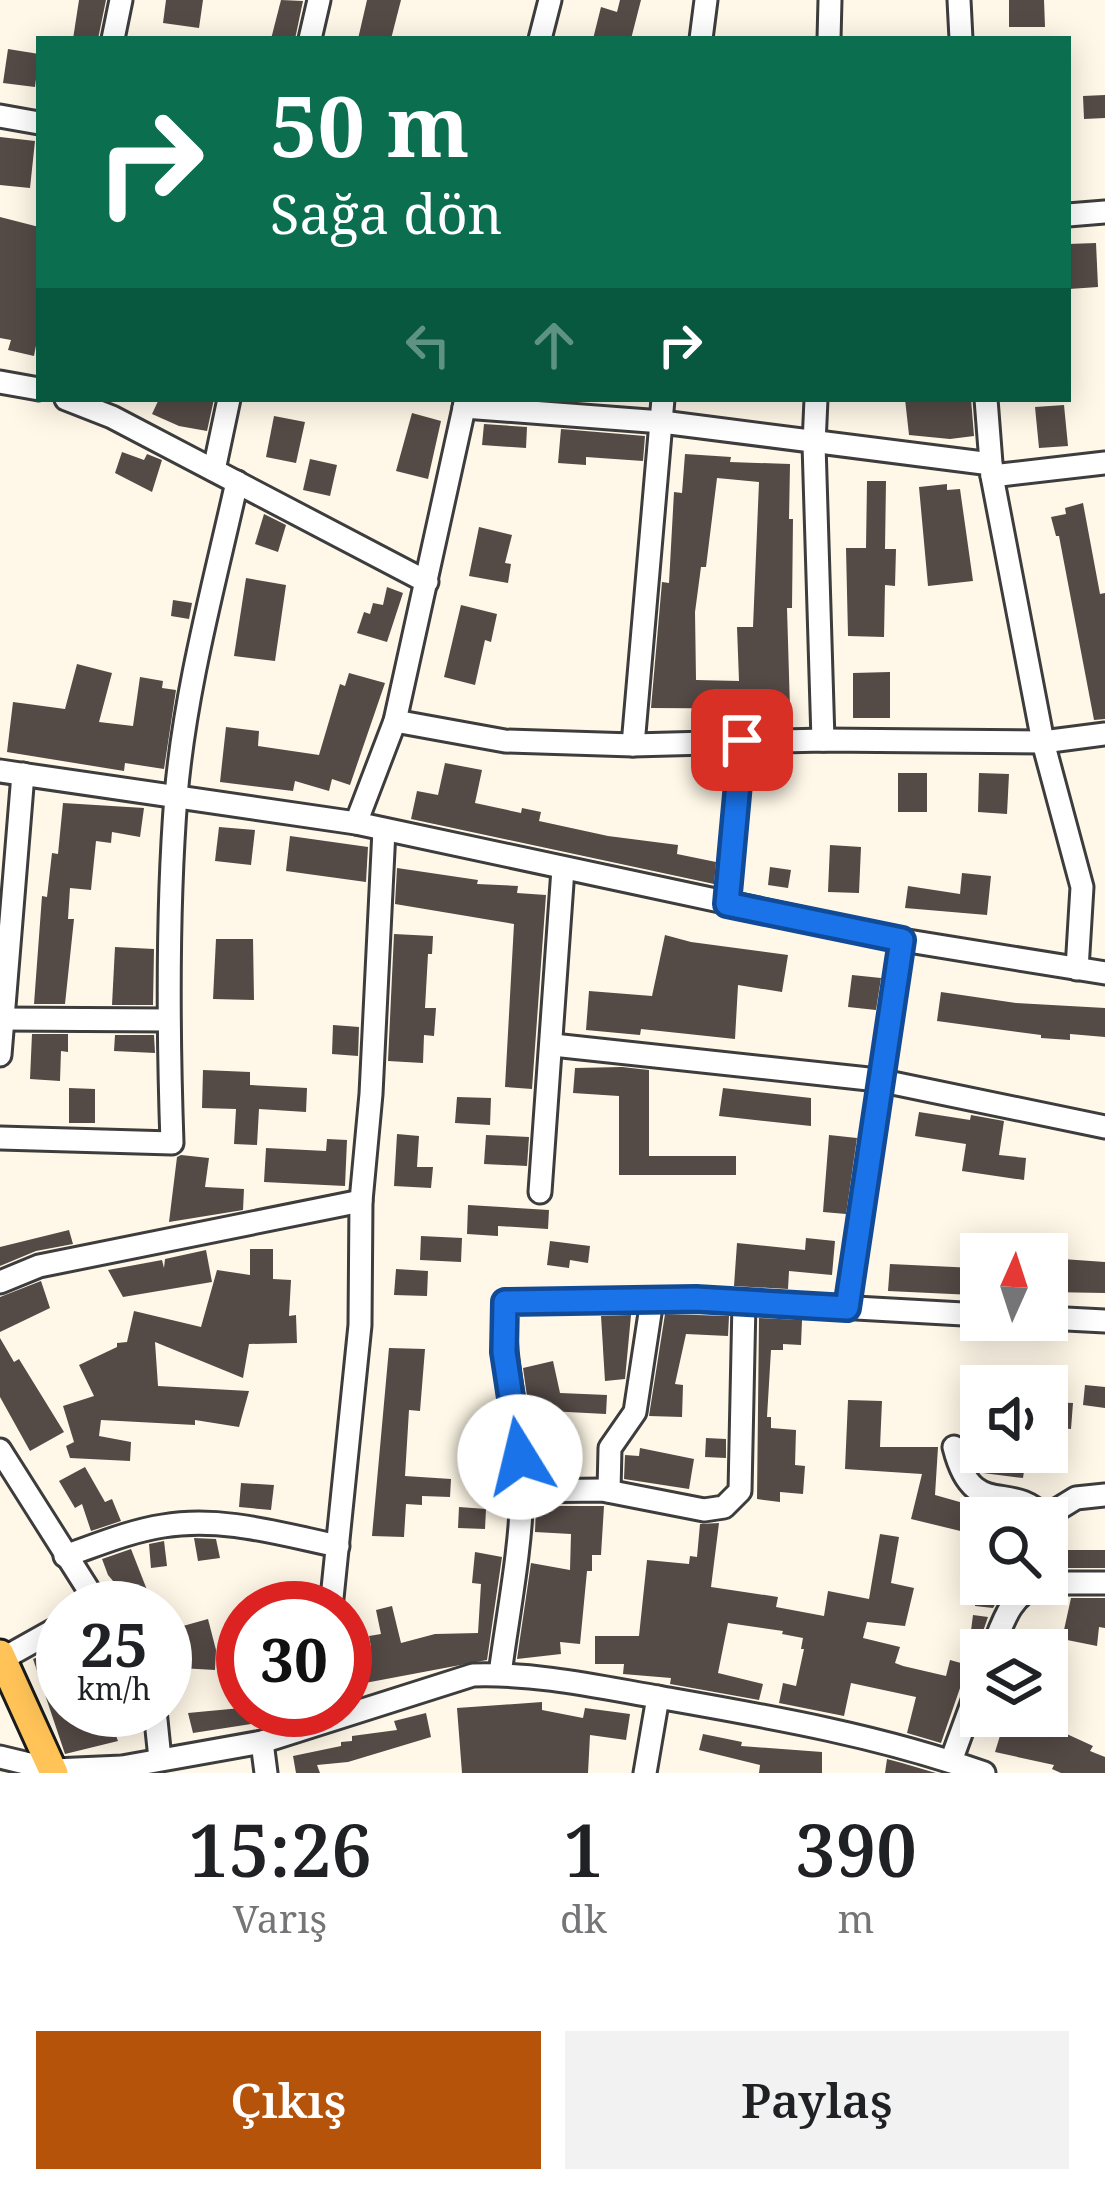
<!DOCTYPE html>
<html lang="tr">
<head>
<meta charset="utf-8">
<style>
  body { margin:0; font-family:"Noto Serif",serif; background:#f2f2f2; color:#202124; height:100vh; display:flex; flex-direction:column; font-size:45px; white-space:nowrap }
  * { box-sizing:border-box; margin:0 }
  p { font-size:39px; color:#757577 }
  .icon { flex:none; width:66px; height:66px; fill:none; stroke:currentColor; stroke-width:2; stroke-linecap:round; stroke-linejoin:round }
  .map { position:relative; height:1773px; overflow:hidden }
  .sheet { display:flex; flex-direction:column; background:#fff; flex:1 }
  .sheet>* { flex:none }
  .guide { position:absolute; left:36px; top:36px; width:1035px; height:366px; border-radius:0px; box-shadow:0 6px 30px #0003; background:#0b6e4f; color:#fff; overflow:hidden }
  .needle { width:78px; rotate:3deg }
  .fabs { position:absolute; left:960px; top:1233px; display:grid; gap:24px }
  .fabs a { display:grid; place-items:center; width:108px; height:108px; border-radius:0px; background:#fff; box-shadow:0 6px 30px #0003; font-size:60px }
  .speed { position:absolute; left:36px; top:1581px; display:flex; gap:24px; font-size:60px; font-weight:700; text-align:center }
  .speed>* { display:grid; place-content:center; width:156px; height:156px; border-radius:50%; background:#fff; box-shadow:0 6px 30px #0003; line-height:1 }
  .speed small { font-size:30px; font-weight:400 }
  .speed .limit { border:18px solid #d22; background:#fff; color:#111 }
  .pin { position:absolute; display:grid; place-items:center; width:102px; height:102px; color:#fff; margin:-51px; border-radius:24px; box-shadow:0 6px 18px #0006 }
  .me { position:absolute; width:132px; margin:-66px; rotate:351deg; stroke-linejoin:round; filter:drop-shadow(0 0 9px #0008) }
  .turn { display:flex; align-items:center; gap:42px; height:252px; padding:0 36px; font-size:54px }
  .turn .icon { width:156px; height:156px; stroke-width:2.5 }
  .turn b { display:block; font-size:84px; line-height:102px }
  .lanes { display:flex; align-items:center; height:114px; padding:0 36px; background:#0003; justify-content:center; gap:60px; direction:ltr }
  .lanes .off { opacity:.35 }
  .eta { display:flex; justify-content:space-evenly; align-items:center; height:204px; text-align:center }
  .eta b { font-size:72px; font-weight:600; line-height:84px }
  .primary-button { display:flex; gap:24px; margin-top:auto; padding:24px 36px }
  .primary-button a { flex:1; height:138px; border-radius:0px; background:#b45309; color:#fff; font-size:48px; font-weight:600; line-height:138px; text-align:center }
  .primary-button a+a { background:#f2f2f2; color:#202124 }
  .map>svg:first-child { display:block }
  .building { fill:#544a46; fill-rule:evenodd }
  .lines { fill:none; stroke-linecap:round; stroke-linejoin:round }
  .minor-casing { stroke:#3d3d3d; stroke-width:27 }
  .major-casing { stroke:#1b1b1b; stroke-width:33 }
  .minor { stroke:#fff; stroke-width:21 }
  .major { stroke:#ffc358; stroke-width:27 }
  .route-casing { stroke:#114b97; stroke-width:30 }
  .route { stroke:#1a73e8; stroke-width:21 }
</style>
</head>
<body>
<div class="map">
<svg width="1105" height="1773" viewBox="0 0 1105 1773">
  <rect width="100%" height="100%" fill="#fff8e8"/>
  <!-- building -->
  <g class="building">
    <path d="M79 0H106L98 39H73Z"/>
    <path d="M166 0H203L199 28 163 23Z"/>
    <path d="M281 0 303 1 295 39H271Z"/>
    <path d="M367 0H401L391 39H358Z"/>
    <path d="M620 0H641L631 39H593L601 7 617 12Z"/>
    <path d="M1009 0H1044L1045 27H1009Z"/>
    <path d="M8 49 39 54 35 87 3 83Z"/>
    <path d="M1105 95V118L1084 119 1083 96Z"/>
    <path d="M0 137 35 141 30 188 0 185Z"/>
    <path d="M0 217 39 227V330L34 356 8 350 11 340 0 338Z"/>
    <path d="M1096 243 1098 287 1069 289 1068 244Z"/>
    <path d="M159 399H214L207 431 179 426 152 414Z"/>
    <path d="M905 399H971L974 436 950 439 909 435Z"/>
    <path d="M1064 405 1068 446 1039 448 1035 407Z"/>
    <path d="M412 413 441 421 428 479 396 471Z"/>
    <path d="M274 416 305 422 296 463 266 457Z"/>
    <path d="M484 424 527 427 526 448 482 445Z"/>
    <path d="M561 429 645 436 643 461 586 457V465L558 463Z"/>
    <path d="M122 452 144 460 147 454 162 460 152 492 115 473Z"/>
    <path d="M685 454 731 457 730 462 790 464 789 519H793L792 608H787L790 709 651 708 662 582 669 583 674 492 682 493ZM717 478 759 482 753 627H737L739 681 696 680 695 612 701 567H706Z"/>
    <path d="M310 459 337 465 330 496 303 490Z"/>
    <path d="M867 481H886L885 549H896L895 586 885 585 884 637 848 636 846 548H866Z"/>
    <path d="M947 484V490L960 489 973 581 928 586 919 487Z"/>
    <path d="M1083 503 1100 594 1105 593V719L1094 720 1059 536H1056L1051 517 1066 514 1065 508Z"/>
    <path d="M264 514 286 525 278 552 255 544Z"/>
    <path d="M479 527 512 535 505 563 511 564 508 583 469 576Z"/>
    <path d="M246 578 286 585 275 661 234 656Z"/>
    <path d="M387 587 403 593 387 642 357 633 364 612 370 614 373 603 383 605Z"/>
    <path d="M173 600 192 603 189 619 171 616Z"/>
    <path d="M461 605 497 614 491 642 485 640 475 685 444 677Z"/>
    <path d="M77 664 112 673 99 722 133 726 140 677 163 681 162 688 176 690 164 769 125 763 124 771 7 752 13 702 65 709Z"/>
    <path d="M890 672V718H853V673Z"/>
    <path d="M349 673 385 683 350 785 332 779 329 791 295 781 293 791 220 782 226 727 259 731 258 746 319 755 340 684 345 686Z"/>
    <path d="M445 763 482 770 475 803 521 813 522 808 541 812 539 821 608 836 678 845 677 854 716 862 714 884 411 819 417 791 438 795Z"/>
    <rect x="898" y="773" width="29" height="39"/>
    <path d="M979 773 1009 774 1007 814 978 812Z"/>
    <path d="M63 803 144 808 140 837 112 832 111 843 96 841 91 890 70 888 68 919H74L65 1004H34L42 896 47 897 52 853 58 854Z"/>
    <path d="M219 827 255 830 251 865 215 861Z"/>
    <path d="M290 836 368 847 366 882 286 871Z"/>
    <path d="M830 845 861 847 859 893 828 892Z"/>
    <path d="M770 867 791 870 788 888 768 885Z"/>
    <path d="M397 868 478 880 477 884 518 886 517 893 546 895 532 1089 505 1087 514 924 395 904Z"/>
    <path d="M962 873 991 876 987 915 905 908 908 886 960 894Z"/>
    <path d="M394 934 433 936 432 954H428L425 1008H436L434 1036 424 1035 423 1063 388 1061Z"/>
    <path d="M665 935 691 942 788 955 782 992 738 985 735 1039 641 1029 640 1035 586 1030 589 991 652 996Z"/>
    <path d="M216 939H253L254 1000 213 999Z"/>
    <path d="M115 947 154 949 153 1005H112Z"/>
    <path d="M852 975 881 978 876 1010 848 1007Z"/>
    <path d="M941 992 1016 1003 1105 1008V1037L1070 1034V1040L1041 1038V1035L937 1021Z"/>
    <path d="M333 1025 359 1027 358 1056 332 1054Z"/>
    <path d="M32 1034H68V1052L61 1051 60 1081 30 1079Z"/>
    <path d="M115 1035H154L155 1053 114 1051Z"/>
    <path d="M622 1067 649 1070V1156H736V1175H619V1096L573 1093 575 1068Z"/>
    <path d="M203 1070 250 1072V1085L307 1088 306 1112 259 1109 257 1145 234 1144 236 1109 202 1108Z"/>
    <path d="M69 1088 95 1089V1123H69Z"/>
    <path d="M723 1088 811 1098V1126L719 1116Z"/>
    <path d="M457 1097 491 1098 490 1125 455 1123Z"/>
    <path d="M919 1112 970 1120 971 1115 1004 1121 999 1155 1026 1158 1024 1180 962 1171 966 1144 915 1136Z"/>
    <path d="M397 1134 419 1136 417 1167H433L431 1188 394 1186Z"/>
    <path d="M486 1135 529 1137 527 1166 484 1164Z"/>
    <path d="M829 1135 857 1138 846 1214 823 1212Z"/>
    <path d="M327 1139 347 1140 345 1186 264 1182 266 1148 326 1151Z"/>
    <path d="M181 1155 209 1158 205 1187 244 1189 243 1210 169 1222 177 1157Z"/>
    <path d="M468 1205 549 1210 548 1229 498 1226V1236L467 1234Z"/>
    <path d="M69 1230 73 1244 36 1251 0 1266V1247Z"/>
    <path d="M421 1236 462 1238 461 1262 420 1260Z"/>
    <path d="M806 1238 835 1241 832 1275 789 1271 788 1289 734 1286 737 1243 805 1250Z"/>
    <path d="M550 1241 590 1246 588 1263 570 1260 569 1268 547 1265Z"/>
    <path d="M250 1249H273V1279L291 1280 289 1316 296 1315 297 1343 249 1344 243 1378 155 1342 158 1386 249 1391 239 1427 195 1420V1425L101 1420 99 1436 131 1442 130 1461 70 1458 66 1446 74 1442 63 1406 94 1396 79 1365 117 1347V1343L127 1342 134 1311 201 1327 217 1270 250 1275Z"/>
    <path d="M206 1250 212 1282 123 1297 108 1270 162 1260 164 1268 165 1259Z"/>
    <path d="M1048 1258 1105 1262V1293L1047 1292Z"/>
    <path d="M890 1264 975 1268 973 1295 888 1291Z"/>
    <path d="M396 1269 428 1271 427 1296 394 1295Z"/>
    <path d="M41 1281 50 1308 0 1332V1297Z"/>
    <path d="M665 1314 729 1316 728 1336 686 1334 675 1384 683 1385 682 1417 649 1416Z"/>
    <path d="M631 1315 625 1379 605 1381 601 1316Z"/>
    <path d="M759 1318 802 1320 801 1345 783 1344V1350H771L767 1417H771V1428L796 1430 795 1465 805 1466 803 1494 780 1492V1502L757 1499Z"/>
    <path d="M0 1338 14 1362 19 1359 64 1432 30 1451 0 1397Z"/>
    <path d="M389 1348 425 1349 420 1411 409 1410 405 1476 451 1479 450 1497 422 1496V1505L406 1504 404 1537 372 1536Z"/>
    <path d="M553 1361 560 1393 607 1395 606 1414 529 1410 523 1368Z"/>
    <path d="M1085 1385 1105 1387V1408L1083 1405Z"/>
    <path d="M848 1400 882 1401 880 1447H938L935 1495 981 1508V1536L911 1519 922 1474 845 1469Z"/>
    <path d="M1047 1402 1073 1403 1071 1429 1047 1427Z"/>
    <path d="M706 1438 726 1439V1458L705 1457Z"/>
    <path d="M640 1448 694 1459 689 1489 624 1479 625 1455 639 1456Z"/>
    <path d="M986 1452 1026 1458 1023 1478 983 1473Z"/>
    <path d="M502 1454 503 1471 480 1473 478 1456Z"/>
    <path d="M85 1467 105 1502 112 1499 121 1521 91 1531 82 1504 75 1508 59 1481Z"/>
    <path d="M241 1483 274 1485 271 1510 239 1507Z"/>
    <path d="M561 1506H604L601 1555H592V1571H587L580 1644 560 1642 561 1654 517 1659 531 1563 570 1570 571 1534 535 1532 536 1507Z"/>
    <path d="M459 1507 486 1509 485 1529 458 1528Z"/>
    <path d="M719 1523 711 1587 778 1597 776 1607 824 1616 828 1591 869 1599 880 1534 899 1537 891 1583 914 1588 905 1626 867 1622 863 1638 900 1647 895 1663 903 1666 946 1676 950 1660 968 1665 941 1743 907 1733 916 1697 851 1683 844 1716 779 1703 783 1683 796 1686 804 1649H801L803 1638 782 1634 783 1631 728 1623 718 1673 763 1684 759 1700 670 1684 671 1678 623 1674 624 1664H595V1636H639L647 1560 689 1564 690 1556 697 1557 700 1524Z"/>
    <path d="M194 1538 216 1539 220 1558 198 1561Z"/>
    <path d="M164 1541 167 1566 151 1568 149 1544Z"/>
    <path d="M131 1549 149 1595 134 1606 108 1575 102 1559Z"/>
    <rect x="1055" y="1550" width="50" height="18"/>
    <path d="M475 1552 502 1557 487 1660 349 1686 347 1669 363 1667 359 1650 371 1647 369 1636 381 1634 376 1610 392 1606 401 1643 435 1634 478 1633 481 1584 472 1583Z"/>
    <path d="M977 1584H1007L993 1608 975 1606Z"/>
    <path d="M1071 1598H1105V1628L1099 1627 1097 1646 1062 1639Z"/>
    <path d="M973 1615 988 1617 978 1646 981 1664 967 1662Z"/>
    <path d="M208 1619 216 1650 215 1670 180 1668 183 1626Z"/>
    <path d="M63 1647V1710H106L118 1741 65 1754 33 1659Z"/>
    <path d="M542 1702V1710L583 1718 585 1708 630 1714 626 1740 590 1735 588 1773H462L457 1708Z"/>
    <path d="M241 1708 275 1710 276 1720 193 1733 188 1713Z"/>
    <path d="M426 1713 431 1737 348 1762 317 1765 320 1773H296L293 1756 341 1746V1742L352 1741V1736L397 1730 394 1721Z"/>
    <path d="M1006 1716H1047L1045 1724 1093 1746 1090 1751 1105 1757V1773H1061L1052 1769 1054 1765 995 1752Z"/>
    <path d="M703 1734 742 1742 741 1746 822 1752V1773H759L760 1765 699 1750Z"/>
    <path d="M887 1759 902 1763 936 1773H885Z"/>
  </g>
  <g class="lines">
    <defs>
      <g id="minor">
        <path d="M959 0 961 39"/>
        <path d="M113 39 121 0"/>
        <path d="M310 39 319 0"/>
        <path d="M540 39 550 0"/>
        <path d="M701 39 706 0"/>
        <path d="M829 39 830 0"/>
        <path d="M0 116 39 123"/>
        <path d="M1068 215 1105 212"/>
        <path d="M0 382 39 389"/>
        <path d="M66 399 112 417 427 582"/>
        <path d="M816 399 814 444 823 740"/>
        <path d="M986 399 992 476 1043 742 1082 887 1077 969"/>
        <path d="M464 407 662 422 991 464"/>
        <path d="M214 470 229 399"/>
        <path d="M992 476 1105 463"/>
        <path d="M395 721 505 741 633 745 823 740 1043 742 1105 734"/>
        <path d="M633 745 663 399"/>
        <path d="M0 771 356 823 902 940 1105 973"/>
        <path d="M356 823 395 721 466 399"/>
        <path d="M727 904 743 740"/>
        <path d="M0 1019 168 1020"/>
        <path d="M553 1045 878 1080 1105 1127"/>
        <path d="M0 1055 23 774"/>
        <path d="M0 1138 172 1143C168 1028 167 911 176 796 185 690 214 585 237 482"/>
        <path d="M540 1192 563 869"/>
        <path d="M0 1282 39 1266 361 1201"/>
        <path d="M847 1308 902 940"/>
        <path d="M1047 1318 1105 1321"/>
        <path d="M954 1447C973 1523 1010 1478 1045 1518"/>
        <path d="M0 1450 100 1608"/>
        <path d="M522 1491 602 1490 704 1510 724 1507 740 1491 744 1302"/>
        <path d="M609 1491 610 1448 635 1412 652 1300"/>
        <path d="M1045 1517 1076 1498 1105 1495"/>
        <path d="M65 1556C97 1545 130 1531 163 1526 222 1516 280 1534 338 1546"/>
        <path d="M1047 1583H1105"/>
        <path d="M331 1608 360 1325 361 1201 371 1094 384 830"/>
        <path d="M992 1650C1003 1622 1010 1595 1040 1584"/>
        <path d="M4 1658 63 1625"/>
        <path d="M500 1674C508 1613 521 1550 522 1488 522 1425 501 1365 505 1302L696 1299 981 1315"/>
        <path d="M155 1710 160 1759"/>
        <path d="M262 1742 266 1773"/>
        <path d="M0 1757 54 1770 122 1767 262 1742 473 1675C539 1673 599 1687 663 1698 771 1717 881 1736 984 1773"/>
        <path d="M951 1761 981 1679"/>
        <path d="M645 1773 658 1697"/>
      </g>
      <path id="major" d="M0 1654 54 1773"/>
    </defs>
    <!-- minor casing -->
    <use href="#minor" class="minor-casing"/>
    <!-- major casing -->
    <use href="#major" class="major-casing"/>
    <!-- minor -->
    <use href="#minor" class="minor"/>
    <!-- major -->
    <use href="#major" class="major"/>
  </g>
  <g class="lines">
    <defs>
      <path id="route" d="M520 1457 504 1352 505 1302 696 1299 847 1308 902 940 727 904 742 740"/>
    </defs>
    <!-- route casing -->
    <use href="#route" class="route-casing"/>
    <!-- route -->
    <use href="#route" class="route"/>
  </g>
</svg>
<div class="fabs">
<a><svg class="needle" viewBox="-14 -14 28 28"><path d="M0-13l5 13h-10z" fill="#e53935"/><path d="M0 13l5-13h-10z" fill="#757577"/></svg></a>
<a><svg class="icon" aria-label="sound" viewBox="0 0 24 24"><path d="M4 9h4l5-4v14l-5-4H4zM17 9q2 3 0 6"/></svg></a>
<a><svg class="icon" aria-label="search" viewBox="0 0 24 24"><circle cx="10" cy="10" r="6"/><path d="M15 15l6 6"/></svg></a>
<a><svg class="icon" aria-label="layers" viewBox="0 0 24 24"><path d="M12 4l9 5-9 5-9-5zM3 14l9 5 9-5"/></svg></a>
</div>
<div class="speed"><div>25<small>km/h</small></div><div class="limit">30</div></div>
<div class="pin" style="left:742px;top:740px;background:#d93025"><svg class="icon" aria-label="arrive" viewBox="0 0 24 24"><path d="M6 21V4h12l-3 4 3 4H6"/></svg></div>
<svg class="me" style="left:520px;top:1457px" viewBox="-20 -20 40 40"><circle r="19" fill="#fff"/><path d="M0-13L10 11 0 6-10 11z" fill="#1a73e8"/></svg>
<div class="guide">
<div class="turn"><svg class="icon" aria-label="right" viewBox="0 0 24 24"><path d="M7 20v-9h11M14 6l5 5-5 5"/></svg><div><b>50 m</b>Sağa dön</div></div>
<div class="lanes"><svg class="icon off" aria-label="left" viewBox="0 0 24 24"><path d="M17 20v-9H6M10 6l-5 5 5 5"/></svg><svg class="icon off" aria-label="ahead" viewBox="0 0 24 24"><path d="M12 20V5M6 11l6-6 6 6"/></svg><svg class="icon" aria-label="right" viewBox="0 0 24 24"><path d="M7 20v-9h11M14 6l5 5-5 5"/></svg></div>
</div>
</div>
<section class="sheet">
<div class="eta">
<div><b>15:26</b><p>Varış</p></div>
<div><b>1</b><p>dk</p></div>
<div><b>390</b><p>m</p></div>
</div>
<div class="primary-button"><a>Çıkış</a><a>Paylaş</a></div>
</section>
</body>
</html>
